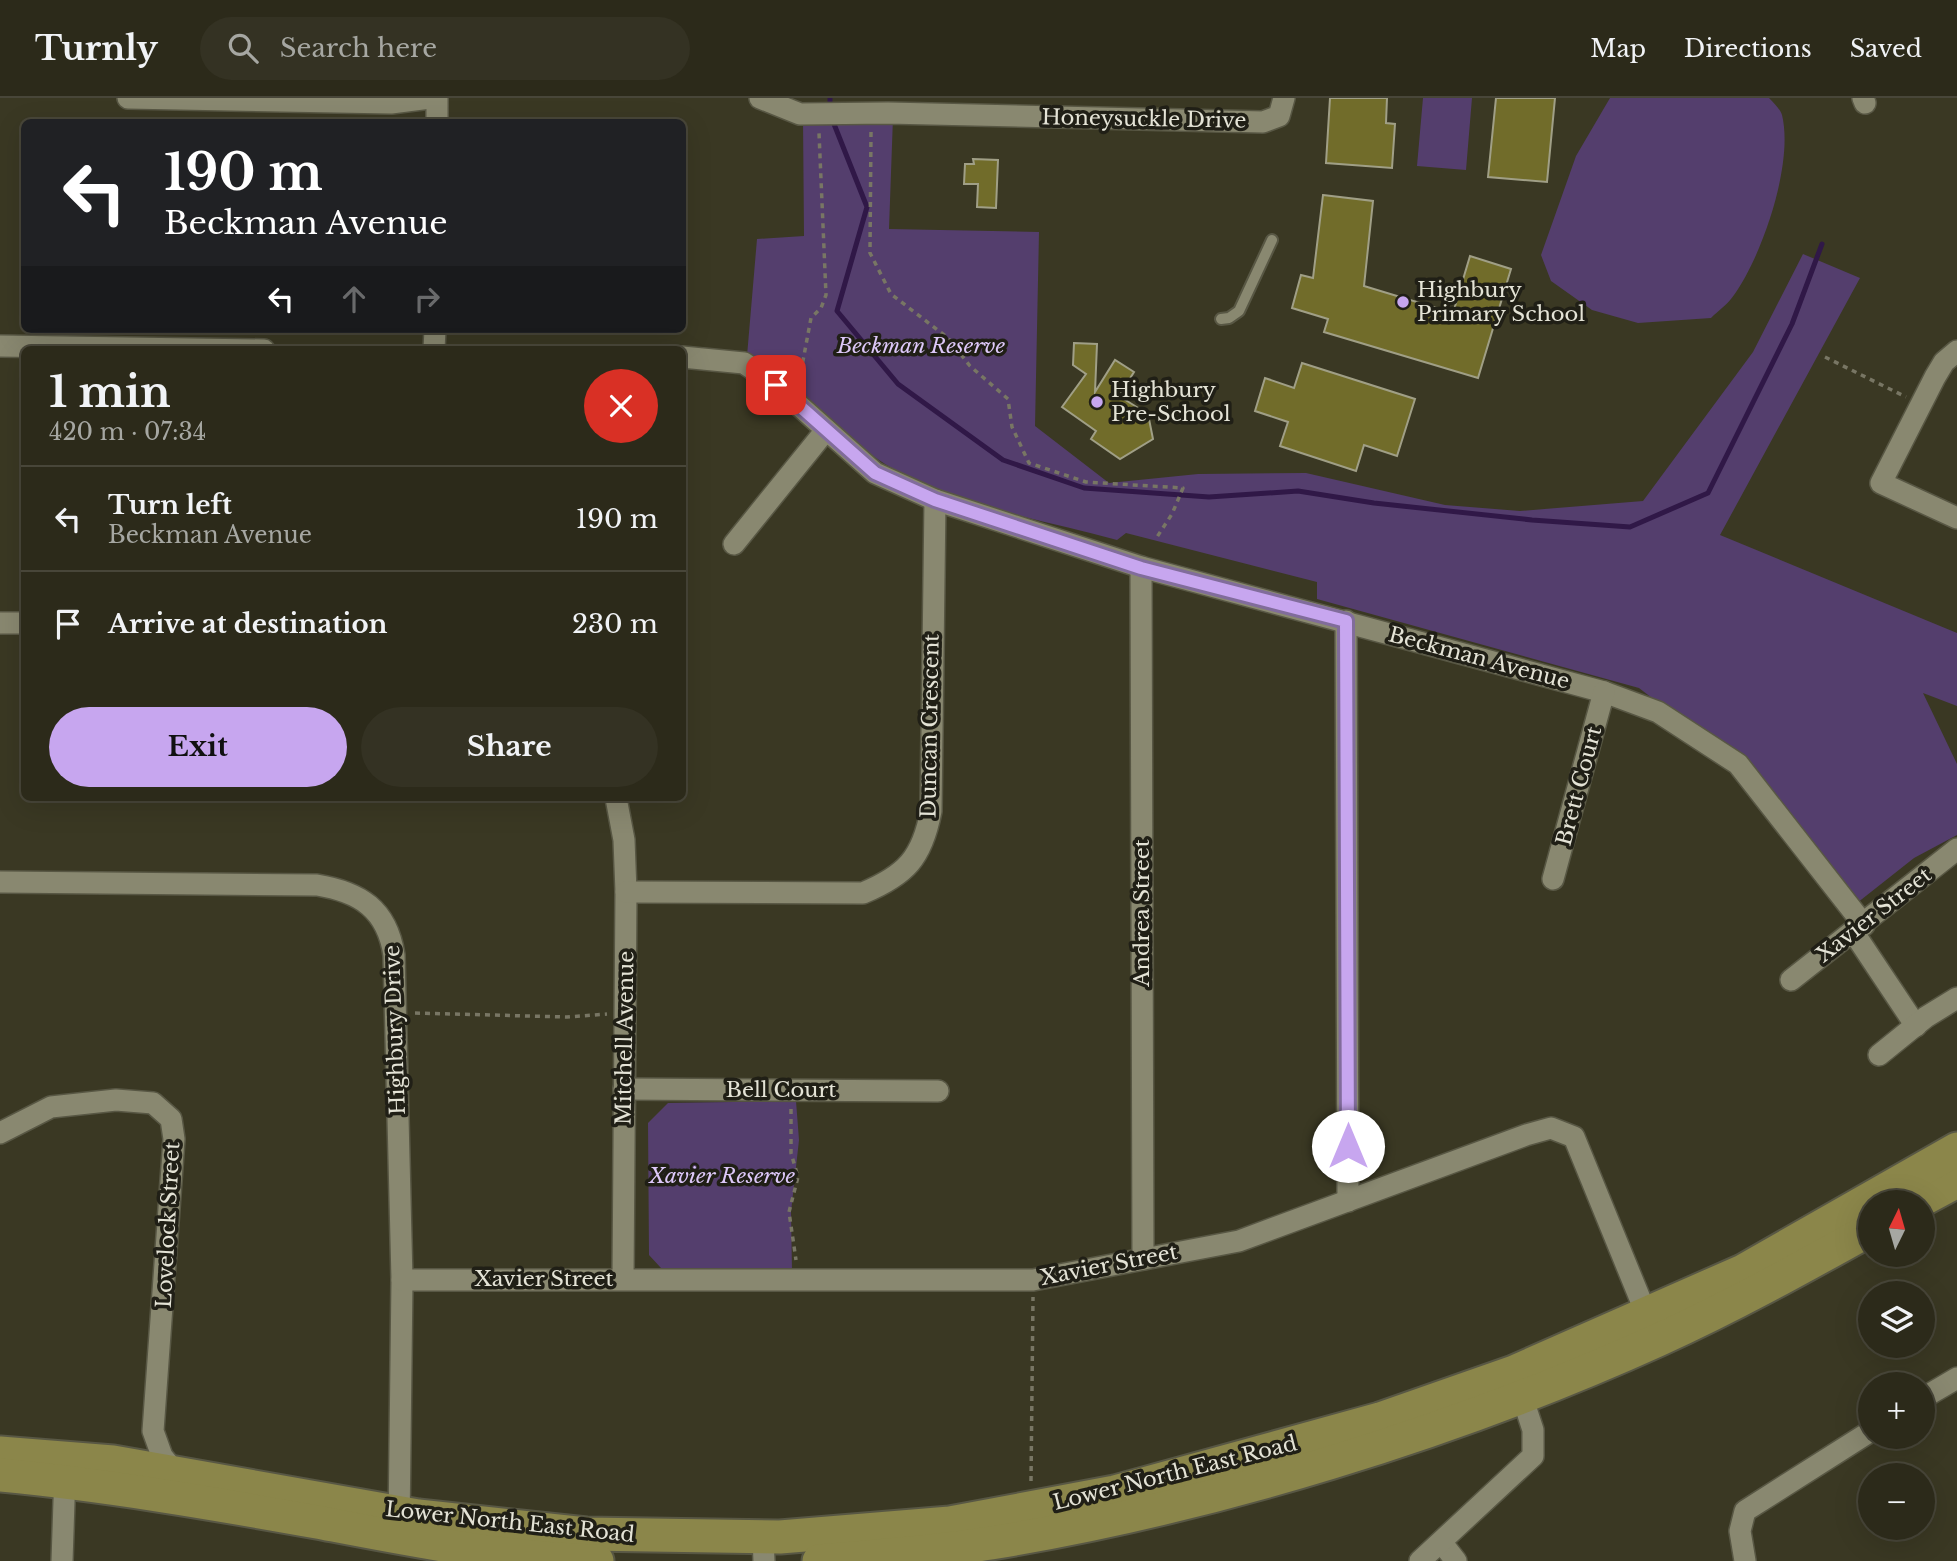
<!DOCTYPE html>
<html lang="en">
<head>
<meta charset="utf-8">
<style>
  body { margin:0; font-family:"Libre Baskerville",serif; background:#343223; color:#f1f3f6; height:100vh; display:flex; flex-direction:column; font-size:26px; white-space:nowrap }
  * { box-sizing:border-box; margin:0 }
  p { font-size:23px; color:#a6a7a2 }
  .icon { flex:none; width:38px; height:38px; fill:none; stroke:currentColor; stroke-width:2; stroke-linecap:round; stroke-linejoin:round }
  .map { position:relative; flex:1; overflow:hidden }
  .sheet { position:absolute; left:21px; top:248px; width:665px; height:455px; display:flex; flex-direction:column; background:#2c2a1a; border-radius:10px; box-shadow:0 7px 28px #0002,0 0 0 2px #484639 }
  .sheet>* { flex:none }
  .top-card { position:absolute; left:21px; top:21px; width:665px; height:214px; border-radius:10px; box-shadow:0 7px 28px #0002,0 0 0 2px #484639; background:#202124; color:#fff; overflow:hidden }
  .needle { width:46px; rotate:5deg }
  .tools { position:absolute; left:1858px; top:1092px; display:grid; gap:14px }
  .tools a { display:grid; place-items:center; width:77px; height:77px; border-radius:50%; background:#2c2a1a; box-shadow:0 7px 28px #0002,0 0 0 2px #484639; font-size:35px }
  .pin { position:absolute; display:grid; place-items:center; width:60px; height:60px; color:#fff; margin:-30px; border-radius:14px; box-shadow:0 4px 10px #0006 }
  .me { position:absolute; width:77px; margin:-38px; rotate:0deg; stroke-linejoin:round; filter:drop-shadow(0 0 5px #0008) }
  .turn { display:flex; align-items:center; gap:24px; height:147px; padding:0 28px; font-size:32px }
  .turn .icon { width:91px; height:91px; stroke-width:2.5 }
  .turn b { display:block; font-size:49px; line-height:60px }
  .lanes { display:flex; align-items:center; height:66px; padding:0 28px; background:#0003; justify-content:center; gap:35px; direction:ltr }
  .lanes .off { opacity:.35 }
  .round { display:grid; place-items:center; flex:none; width:74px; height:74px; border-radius:37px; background:#343223 }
  .summary { display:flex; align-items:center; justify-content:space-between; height:119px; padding:0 28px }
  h1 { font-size:42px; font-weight:800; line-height:52px }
  .action { display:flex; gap:14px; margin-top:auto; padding:14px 28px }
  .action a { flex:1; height:80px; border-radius:42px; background:#c7a6ef; color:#111; font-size:28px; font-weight:800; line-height:80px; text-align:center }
  .action a+a { background:#343223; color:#f1f3f6 }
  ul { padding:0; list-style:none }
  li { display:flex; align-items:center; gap:21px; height:105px; padding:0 28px; border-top:2px solid #484639 }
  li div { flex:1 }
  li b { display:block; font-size:26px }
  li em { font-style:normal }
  header { display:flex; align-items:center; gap:42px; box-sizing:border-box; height:98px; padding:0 35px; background:#2c2a1a; border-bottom:2px solid #484639 }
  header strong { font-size:33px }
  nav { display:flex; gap:38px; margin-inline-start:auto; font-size:24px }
  .search { width:490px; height:63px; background:#343223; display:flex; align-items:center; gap:18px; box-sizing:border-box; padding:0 24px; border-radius:38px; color:#a6a7a2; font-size:26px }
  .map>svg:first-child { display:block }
  .green { fill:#543e6d }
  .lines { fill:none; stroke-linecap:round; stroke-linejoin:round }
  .stream { stroke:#301847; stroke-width:5 }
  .building { fill:#716c2a; stroke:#a09f86; stroke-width:2 }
  .lane-casing { stroke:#585744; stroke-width:14 }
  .street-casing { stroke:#585744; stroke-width:24 }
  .primary-casing { stroke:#585744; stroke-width:37 }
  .path { stroke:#787664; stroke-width:3.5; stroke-dasharray:5 5; stroke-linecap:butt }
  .lane { stroke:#898870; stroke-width:10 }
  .street { stroke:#898870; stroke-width:21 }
  .primary { stroke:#8b864a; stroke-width:33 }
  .route-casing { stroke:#816c9b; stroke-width:18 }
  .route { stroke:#c7a6ef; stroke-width:12 }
  .poi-dot { fill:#c7a6ef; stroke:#201f16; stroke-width:2.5 }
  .labels { text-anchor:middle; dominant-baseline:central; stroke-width:7; stroke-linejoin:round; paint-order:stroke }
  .street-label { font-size:21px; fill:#e4e3d6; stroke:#201f16 }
  .poi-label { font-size:21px; fill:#e4e3d6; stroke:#201f16; text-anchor:start }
  .park-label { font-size:21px; font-style:italic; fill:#ddc8f9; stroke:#201f16 }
</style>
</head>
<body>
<header>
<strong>Turnly</strong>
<div class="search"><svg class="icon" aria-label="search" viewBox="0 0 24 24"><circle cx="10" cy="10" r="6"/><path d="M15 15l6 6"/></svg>Search here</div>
<nav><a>Map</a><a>Directions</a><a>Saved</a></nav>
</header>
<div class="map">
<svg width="1957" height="1463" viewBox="0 0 1957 1463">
  <rect width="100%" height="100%" fill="#3a3823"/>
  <!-- green -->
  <g class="green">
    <path d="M1423 0H1472L1466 72 1417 68Z"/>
    <path d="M1610 0H1769C1774 5 1780 11 1782 17 1794 66 1762 158 1734 197 1728 206 1718 213 1711 220L1638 225 1592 212 1551 183 1541 157 1576 58Z"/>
    <path d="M893 19 889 131 1039 134 1035 328 1109 385 1198 376 1306 375 1445 407 1520 413 1643 403 1753 254 1803 156 1860 180 1720 437 1957 535V608L1923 595 1957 666V737L1914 760 1857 805 1738 666 1639 590 1317 501V484L1126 435 1117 442C1040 421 953 408 885 366 836 335 801 283 747 258L757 141 804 138 803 20Z"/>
    <path d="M796 1003 799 1042 791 1114 792 1173 661 1170 649 1157 648 1025 668 1005Z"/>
  </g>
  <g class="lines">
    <!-- stream -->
    <g class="stream">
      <path d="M830 11V0"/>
      <path d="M832 21 867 109 837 213 898 286 1003 362 1084 390 1209 399 1298 393 1374 405 1532 422 1630 429 1708 395 1792 226 1822 146"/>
    </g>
  </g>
  <!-- building -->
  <g class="building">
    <path d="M1330 0H1387L1386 25 1395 26 1392 70 1326 65Z"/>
    <path d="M1496 0H1555L1547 84 1488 79Z"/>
    <path d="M973 61 998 62 996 110 977 109 978 86H964L965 66H974Z"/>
    <path d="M1323 97 1373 103 1364 188 1453 215 1470 158 1511 171 1478 280 1324 234 1328 221 1292 210 1301 177 1313 180Z"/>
    <path d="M1074 245 1097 246 1095 294 1115 262 1134 274 1119 298 1148 316 1153 341 1120 361 1091 341 1096 333 1062 309 1086 276 1073 267Z"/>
    <path d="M1302 265 1415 301 1397 358 1364 347 1356 373 1280 348 1288 324 1255 313 1265 280 1294 290Z"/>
  </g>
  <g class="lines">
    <defs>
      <path id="lane" d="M1221 221 1229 220 1239 213 1272 142"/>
      <g id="street">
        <path d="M128 0 391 5 430 0"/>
        <path d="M760 0 800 16 888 15 1263 24 1279 18 1284 0"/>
        <path d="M1863 0 1865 5"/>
        <path d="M437 24V0"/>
        <path d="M0 248 264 252"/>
        <path d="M434 252 435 231"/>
        <path d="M1957 253 1944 264 1935 279 1881 385 1957 420"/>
        <path d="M682 259 744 265 776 287 875 375 935 402 1141 469 1604 594 1658 614 1738 666 1864 827"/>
        <path d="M734 446 826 332"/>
        <path d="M1141 469 1143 1161"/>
        <path d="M1346 523 1348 1103"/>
        <path d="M0 525H24"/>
        <path d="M616 700 624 742 626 794 623 1181"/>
        <path d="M1553 781 1604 594"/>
        <path d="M0 784 317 787C360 794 387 811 394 857L402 1182 399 1427"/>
        <path d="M626 794 863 795C906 777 922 760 931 713L935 402"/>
        <path d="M1854 835 1916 928"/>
        <path d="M1791 882 1957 751"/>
        <path d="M1879 957 1926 919 1957 900"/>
        <path d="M624 991 938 993"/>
        <path d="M0 1035 51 1009 116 1002 153 1005 171 1021 174 1041 153 1333 162 1358 175 1374"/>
        <path d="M402 1182H1033L1239 1143 1526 1037 1551 1030 1574 1039 1650 1225"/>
        <path d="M1923 1300 1957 1280"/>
        <path d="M763 1440 764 1463"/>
        <path d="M1442 1445 1456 1463"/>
        <path d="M62 1463 65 1374"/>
        <path d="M1420 1463 1533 1358V1332L1519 1289"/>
        <path d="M1745 1463 1740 1433 1745 1413 1871 1333"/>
      </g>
      <g id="primary">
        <path d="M1918 1104 1957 1083"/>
        <path d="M0 1355 113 1364 418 1418 586 1436 780 1439 950 1425 1115 1394 1380 1321 1514 1274 1743 1173 1957 1051"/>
        <path d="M0 1377C106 1387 211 1405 317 1424 406 1441 505 1461 597 1463"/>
        <path d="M819 1463C876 1458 934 1454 991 1445 1211 1409 1455 1334 1658 1242 1731 1209 1801 1170 1871 1131"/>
      </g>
    </defs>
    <!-- lane casing -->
    <use href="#lane" class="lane-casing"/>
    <!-- street casing -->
    <use href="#street" class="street-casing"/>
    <!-- primary casing -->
    <use href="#primary" class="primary-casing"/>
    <!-- path -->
    <g class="path">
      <path d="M871 34 870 155 891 196 948 240 970 268 1008 301 1012 329 1029 365 1086 384 1183 390 1172 416 1157 439"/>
      <path d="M1825 259 1906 299"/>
      <path d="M799 284 811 220 821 210 826 197 819 35"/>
      <path d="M415 915 567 919 607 916"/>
      <path d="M791 1011V1055L798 1079 789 1114 796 1162"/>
      <path d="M1031 1383 1033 1199"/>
    </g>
    <!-- lane -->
    <use href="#lane" class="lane"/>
    <!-- street -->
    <use href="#street" class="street"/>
    <!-- primary -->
    <use href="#primary" class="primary"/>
  </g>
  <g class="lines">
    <defs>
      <path id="route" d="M776 287 875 375 935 402 1141 470 1346 523 1348 1048"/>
    </defs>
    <!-- route casing -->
    <use href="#route" class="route-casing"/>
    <!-- route -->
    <use href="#route" class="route"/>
  </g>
  <!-- markers -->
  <g class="poi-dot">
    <circle cx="1403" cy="204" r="7"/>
    <circle cx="1097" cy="304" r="7"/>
  </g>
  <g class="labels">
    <!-- street labels -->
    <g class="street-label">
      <text transform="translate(1144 21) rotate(1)">Honeysuckle Drive</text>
      <text transform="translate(1479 560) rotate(15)">Beckman Avenue</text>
      <text transform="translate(930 628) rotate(-89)">Duncan Crescent</text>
      <text transform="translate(1579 688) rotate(-75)">Brett Court</text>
      <text transform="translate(1142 815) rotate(-90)">Andrea Street</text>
      <text transform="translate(1874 817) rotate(-38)">Xavier Street</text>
      <text transform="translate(395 932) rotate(-92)">Highbury Drive</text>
      <text transform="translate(625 940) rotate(-89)">Mitchell Avenue</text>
      <text x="781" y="992">Bell Court</text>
      <text transform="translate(168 1127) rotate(-87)">Lovelock Street</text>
      <text transform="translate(1109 1167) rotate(-11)">Xavier Street</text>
      <text x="544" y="1181">Xavier Street</text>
      <text transform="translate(1175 1375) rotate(-14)">Lower North East Road</text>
      <text transform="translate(510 1424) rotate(6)">Lower North East Road</text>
    </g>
    <!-- poi labels -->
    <g class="poi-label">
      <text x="1417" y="192">Highbury<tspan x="1417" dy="24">Primary School</tspan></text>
      <text x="1111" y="292">Highbury<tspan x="1111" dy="24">Pre-School</tspan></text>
    </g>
    <!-- park labels -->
    <g class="park-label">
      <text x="921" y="248">Beckman Reserve</text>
      <text x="722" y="1078">Xavier Reserve</text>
    </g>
  </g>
</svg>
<div class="tools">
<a><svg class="needle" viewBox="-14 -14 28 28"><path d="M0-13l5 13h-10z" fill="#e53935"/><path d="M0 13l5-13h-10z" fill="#a6a7a2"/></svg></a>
<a><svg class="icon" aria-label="layers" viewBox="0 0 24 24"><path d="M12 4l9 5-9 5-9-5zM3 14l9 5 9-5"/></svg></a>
<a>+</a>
<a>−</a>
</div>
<div class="pin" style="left:776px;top:287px;background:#d93025"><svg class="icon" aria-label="arrive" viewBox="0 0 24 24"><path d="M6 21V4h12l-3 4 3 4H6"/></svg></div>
<svg class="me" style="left:1348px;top:1048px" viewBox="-20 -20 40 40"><circle r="19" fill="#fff"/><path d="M0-13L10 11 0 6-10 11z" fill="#c7a6ef"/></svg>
<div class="top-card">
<div class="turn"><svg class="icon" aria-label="left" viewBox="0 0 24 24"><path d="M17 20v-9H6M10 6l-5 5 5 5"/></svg><div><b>190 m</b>Beckman Avenue</div></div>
<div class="lanes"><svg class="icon" aria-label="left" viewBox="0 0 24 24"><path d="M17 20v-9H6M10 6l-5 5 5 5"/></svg><svg class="icon off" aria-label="ahead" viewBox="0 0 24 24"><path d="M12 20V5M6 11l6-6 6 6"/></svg><svg class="icon off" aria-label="right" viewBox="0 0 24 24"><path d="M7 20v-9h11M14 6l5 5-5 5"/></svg></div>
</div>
<section class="sheet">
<div class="summary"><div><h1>1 min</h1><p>420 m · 07:34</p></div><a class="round" style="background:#d93025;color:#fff"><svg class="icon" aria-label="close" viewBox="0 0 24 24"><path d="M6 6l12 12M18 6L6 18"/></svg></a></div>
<ul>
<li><svg class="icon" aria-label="left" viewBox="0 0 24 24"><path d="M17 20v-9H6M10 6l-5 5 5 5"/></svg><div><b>Turn left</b><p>Beckman Avenue</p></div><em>190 m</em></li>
<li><svg class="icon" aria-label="arrive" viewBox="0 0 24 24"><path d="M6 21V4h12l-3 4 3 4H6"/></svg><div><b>Arrive at destination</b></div><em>230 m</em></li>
</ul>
<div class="action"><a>Exit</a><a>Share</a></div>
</section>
</div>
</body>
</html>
